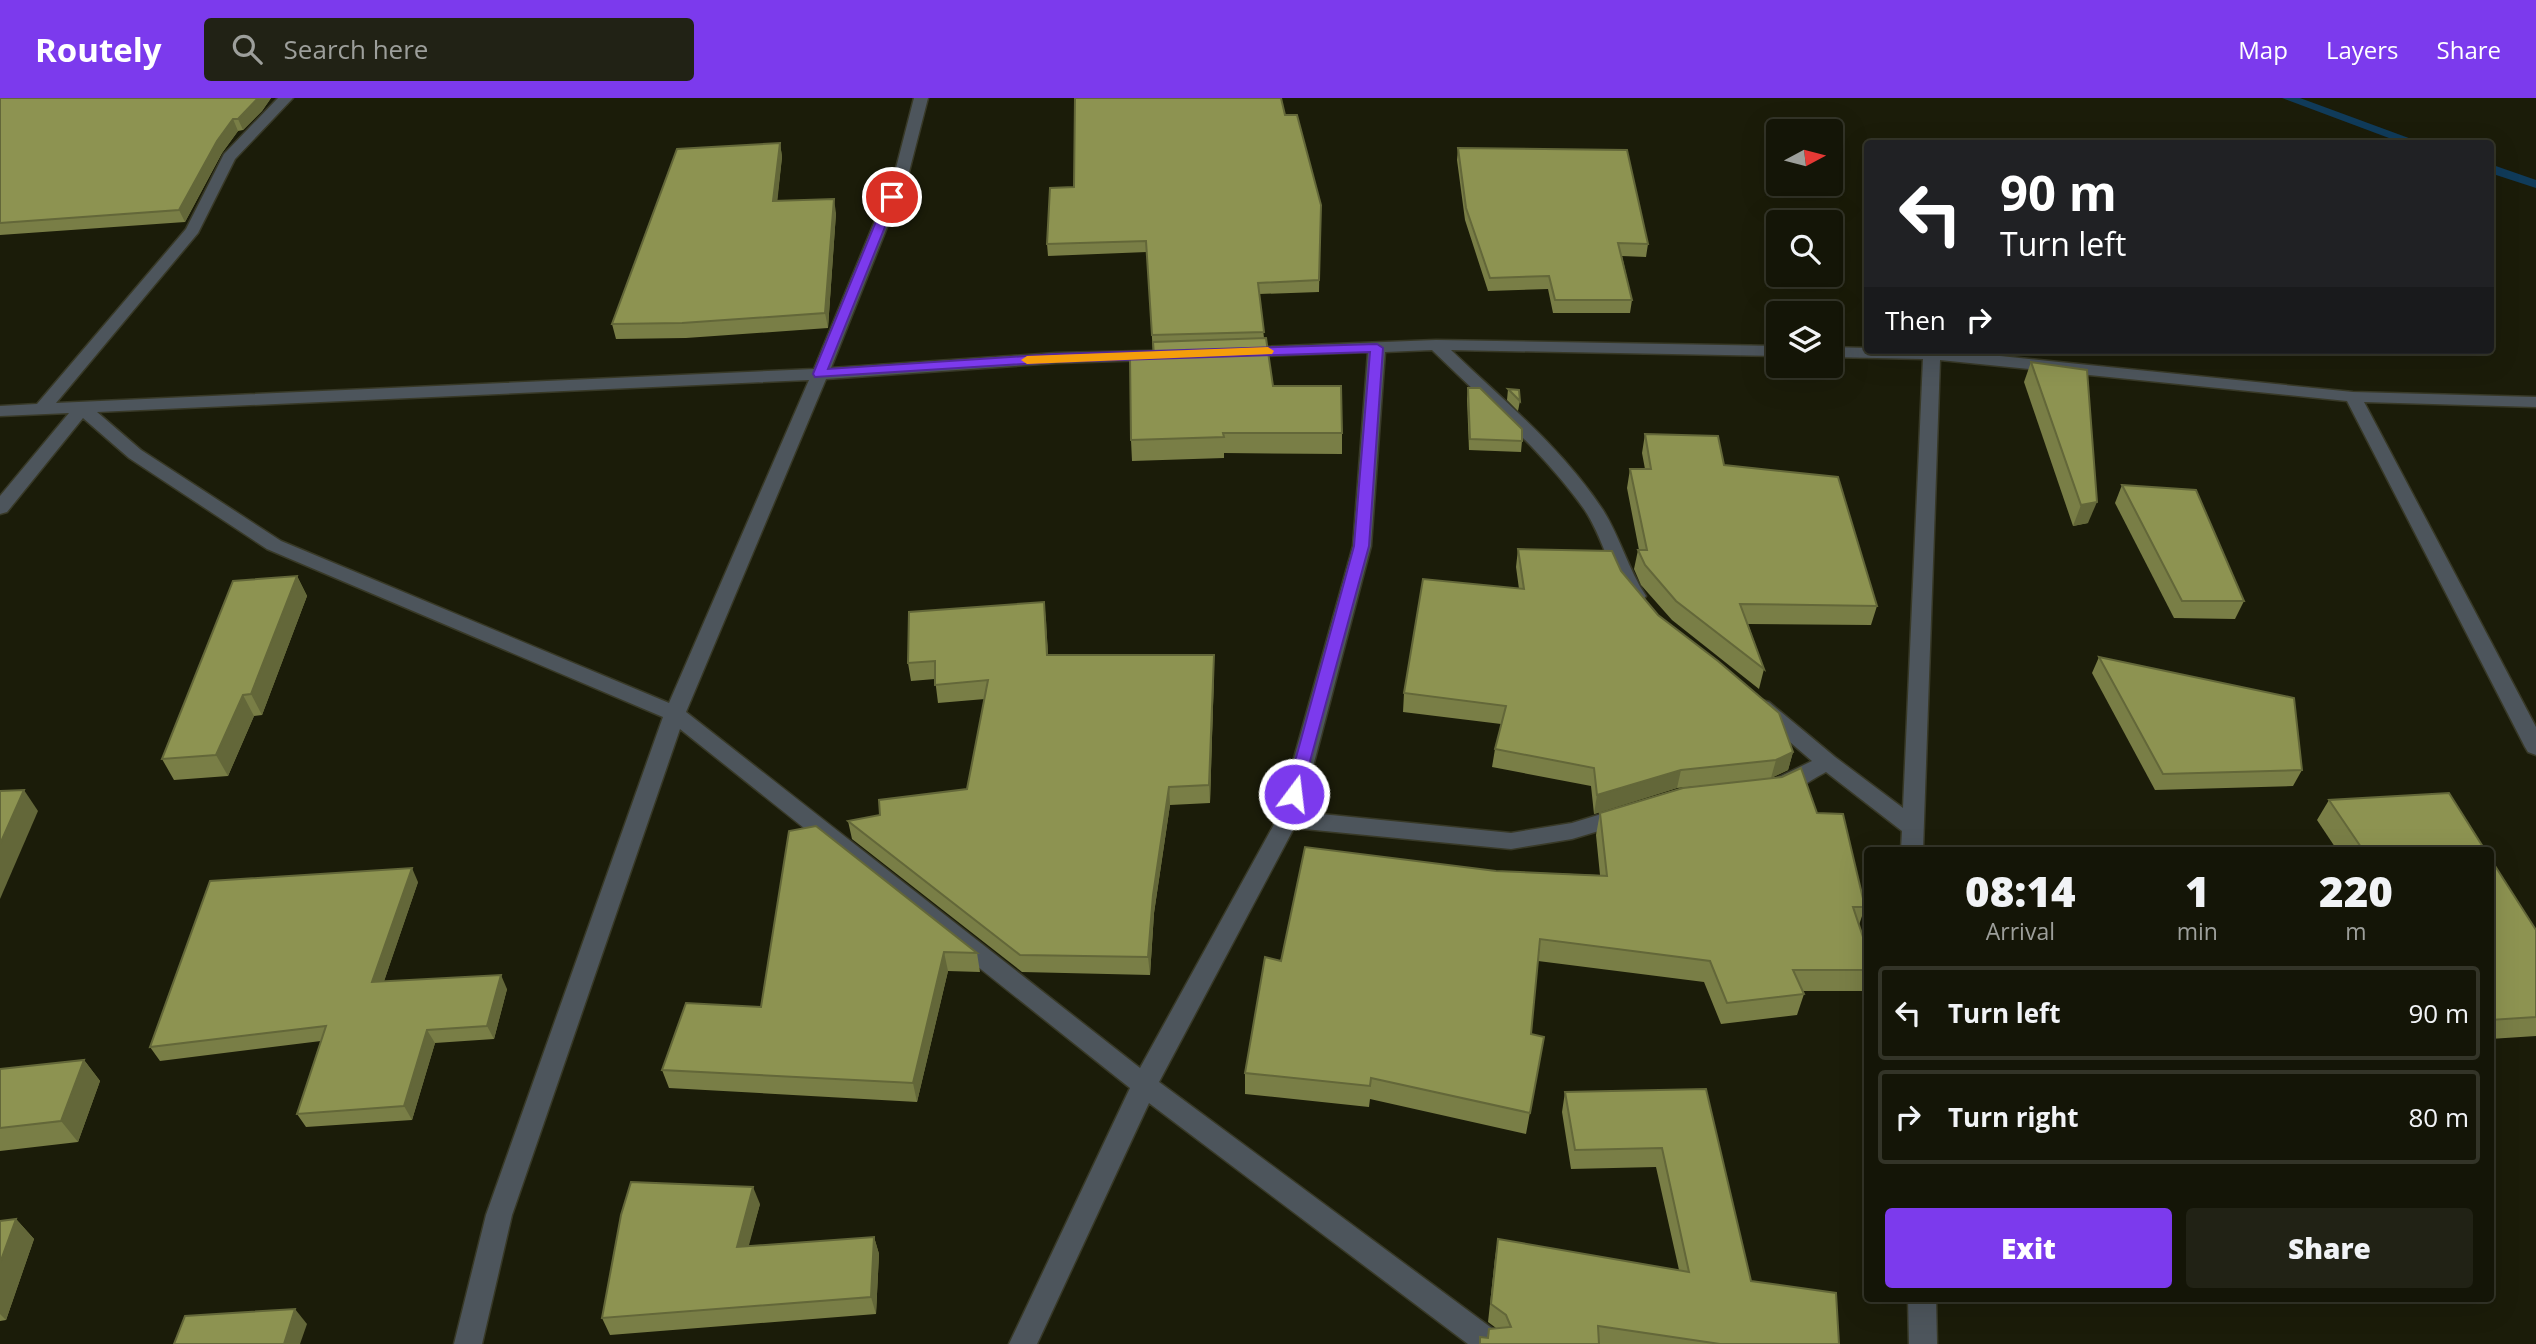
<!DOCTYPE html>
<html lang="en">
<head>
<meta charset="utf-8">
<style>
  body { margin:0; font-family:"Open Sans",sans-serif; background:#212215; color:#f1f3f6; height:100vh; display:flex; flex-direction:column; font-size:26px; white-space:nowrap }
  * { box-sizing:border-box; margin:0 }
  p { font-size:23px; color:#9d9f9b }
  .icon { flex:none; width:38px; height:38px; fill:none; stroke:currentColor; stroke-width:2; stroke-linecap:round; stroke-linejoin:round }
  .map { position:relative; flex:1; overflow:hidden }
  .details { position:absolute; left:1864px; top:749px; width:630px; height:455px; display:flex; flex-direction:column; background:#141507; border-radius:7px; box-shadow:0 7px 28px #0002,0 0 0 2px #333428 }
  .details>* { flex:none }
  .banner { position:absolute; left:1864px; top:42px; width:630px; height:214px; border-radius:7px; box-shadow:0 7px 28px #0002,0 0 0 2px #333428; background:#202124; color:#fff; overflow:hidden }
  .needle { width:46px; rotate:83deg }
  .tools { position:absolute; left:1766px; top:21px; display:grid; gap:14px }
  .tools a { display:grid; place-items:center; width:77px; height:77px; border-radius:7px; background:#141507; box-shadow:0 7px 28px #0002,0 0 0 2px #333428; font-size:35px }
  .pin { position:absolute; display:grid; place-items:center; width:60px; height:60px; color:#fff; margin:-30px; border:4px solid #fff; border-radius:50%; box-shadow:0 2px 7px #0007 }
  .me { position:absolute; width:77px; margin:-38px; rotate:15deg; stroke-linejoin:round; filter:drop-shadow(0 0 5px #0008) }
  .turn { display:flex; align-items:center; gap:24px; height:147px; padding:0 21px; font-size:32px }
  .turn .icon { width:91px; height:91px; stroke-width:2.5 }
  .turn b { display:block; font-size:49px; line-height:60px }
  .then { display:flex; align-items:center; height:66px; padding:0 21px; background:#0003; gap:14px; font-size:26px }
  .eta { display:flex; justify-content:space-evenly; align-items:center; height:119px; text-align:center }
  .eta b { font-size:42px; font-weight:800; line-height:49px }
  .cta { display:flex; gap:14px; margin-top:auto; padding:14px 21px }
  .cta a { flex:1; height:80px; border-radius:7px; background:#7c3aed; color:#fff; font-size:28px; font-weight:800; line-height:80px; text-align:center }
  .cta a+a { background:#212215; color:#f1f3f6 }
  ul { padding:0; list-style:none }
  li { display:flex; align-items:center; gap:21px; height:94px; margin:0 14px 10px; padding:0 7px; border:4px solid #333428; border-radius:7px }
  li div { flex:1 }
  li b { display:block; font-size:26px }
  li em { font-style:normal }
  header { display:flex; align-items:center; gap:42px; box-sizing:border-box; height:98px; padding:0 35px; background:#7c3aed; color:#fff }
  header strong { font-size:33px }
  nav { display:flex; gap:38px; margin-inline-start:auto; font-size:24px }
  .search { width:490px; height:63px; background:#212215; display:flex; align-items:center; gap:18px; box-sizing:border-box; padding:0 24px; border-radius:7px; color:#9d9f9b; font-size:26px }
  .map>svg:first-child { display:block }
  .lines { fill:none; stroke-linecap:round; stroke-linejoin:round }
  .stream { fill:#103b5a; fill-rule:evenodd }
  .street-casing { stroke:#383927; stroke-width:3 }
  .street { fill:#4d555c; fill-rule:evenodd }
  .wall { fill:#797e46 }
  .shaded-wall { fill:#636739 }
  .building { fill:#8d9351; stroke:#636739; stroke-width:2 }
  .route { fill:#7c3aed; stroke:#51269a; stroke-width:2 }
  .slow { fill:#f59e0b }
</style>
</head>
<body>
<header>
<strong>Routely</strong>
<div class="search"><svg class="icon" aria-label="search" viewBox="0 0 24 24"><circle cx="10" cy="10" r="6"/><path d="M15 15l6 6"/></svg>Search here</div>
<nav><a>Map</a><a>Layers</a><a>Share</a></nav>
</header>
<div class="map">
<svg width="2536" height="1246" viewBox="0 0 2536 1246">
  <rect width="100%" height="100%" fill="#1b1c09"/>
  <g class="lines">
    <!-- stream -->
    <g class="stream">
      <path d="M2282 0H2300L2425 46H2405Z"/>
      <path d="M2490 66 2536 82V90L2490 75Z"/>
    </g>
    <defs>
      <g id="street">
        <path d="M278 0H293L235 61 198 135 56 305 814 271 895 74 914 0H928L909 74 831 270 1056 255 1187 252 1189 256 1187 260 1181 261 1056 265 826 281 686 614 1140 970 1277 721 1353 448 1368 254 1241 259 1235 258 1233 254 1235 250 1436 242 1778 248V258L1451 252C1504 303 1562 350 1603 412 1620 439 1628 471 1646 498L1643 502H1629C1609 474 1603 439 1584 411 1541 351 1484 303 1432 252L1385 254 1371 448 1301 714 1511 735 1572 725 1624 709 1632 711 1635 717 1632 723 1572 741 1511 751 1294 730 1159 984 1501 1237 1505 1246H1468L1149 1005 1037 1246H1009L1130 990 680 631 512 1117 482 1246H454L486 1117 663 619 267 451 129 360 83 320 7 414 0 416V398L69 315 0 318V308L37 306 186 131 224 56ZM809 282 669 605 281 443 141 352 97 314Z"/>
        <path d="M1830 249 1942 252 2353 294 2536 299V309L2364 304 2536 629V657L2528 654 2525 649 2347 303 1940 262 1923 752H1901L1902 733 1826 674C1810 682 1789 700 1771 695L1768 689 1771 683 1812 663 1755 614 1752 609 1755 604 1762 602 1769 604 1835 659 1903 710 1923 261 1830 259Z"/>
        <path d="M1908 1200H1936L1937 1246H1909Z"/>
      </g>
    </defs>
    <!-- street casing -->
    <use href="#street" class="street-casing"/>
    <!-- street -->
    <use href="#street" class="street"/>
  </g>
  <!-- wall -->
  <g class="wall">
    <path d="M0 0H271L262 13 243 32 238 33 222 55 185 124 0 137Z"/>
    <path d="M1285 17 1321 107 1319 194 1259 196 1264 240 1273 288 1342 335V356L1224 355V360L1132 363 1131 342 1153 257 1147 154 1048 158 1047 146 1074 89Z"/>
    <path d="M780 45 782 59 777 102 836 115 828 230 686 240 616 241 612 226Z"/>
    <path d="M1458 50 1648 146 1646 159 1622 158 1632 202 1630 215H1553L1548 191 1488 193 1465 122 1457 62Z"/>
    <path d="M2031 264 2088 425 2073 428 2024 284Z"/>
    <path d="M1468 290 1522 343 1521 354 1469 352 1467 301Z"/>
    <path d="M1508 291 1520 303 1518 313 1507 302Z"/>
    <path d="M1645 336 1724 367 1877 508 1871 527 1748 526 1764 571 1759 591 1672 522 1641 487 1634 471 1638 452H1639L1627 390 1630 371H1645L1642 355Z"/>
    <path d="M2122 387 2244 503 2235 521 2174 520 2115 405Z"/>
    <path d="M1518 451 1621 473 1658 517 1793 654 1788 672 1771 680 1817 715 1865 809 1859 827 1867 851V890L1866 893H1803L1804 896 1797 917 1721 926 1704 884 1538 863 1531 936 1544 939 1526 1036 1370 1001 1369 1009 1245 996V975L1281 863 1496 773 1600 777 1596 737 1600 715 1751 683 1677 690 1594 716 1591 688 1492 669 1495 651 1501 626 1403 614 1404 595 1519 491 1516 469Z"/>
    <path d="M297 478 307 498 262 617 254 618 228 678 174 682 162 661Z"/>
    <path d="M1044 504 1048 557H1214V575L1210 705 1170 707 1154 815 1150 877 1022 874 852 741 848 723 880 717 967 691 985 601 938 605 935 581 911 583 908 565Z"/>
    <path d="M2099 559 2302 672 2293 688 2155 692 2092 575Z"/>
    <path d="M2329 702 2485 752H2337L2317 722Z"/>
    <path d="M789 733 977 855 980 874 948 873 917 1004 669 990 662 972 761 909Z"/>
    <path d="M2490 760 2536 832V938L2490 941Z"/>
    <path d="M418 784 384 883 507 891 494 941 435 945 412 1022 306 1029 297 1016 321 943 160 963 150 949Z"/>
    <path d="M84 962 100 983 78 1044 0 1053V971Z"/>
    <path d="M1706 991 1751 1183 1839 1246H1479L1480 1239 1487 1240 1489 1231 1496 1230 1488 1224 1495 1160 1498 1141 1679 1172 1656 1069 1571 1071 1562 1014 1565 994Z"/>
    <path d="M760 1106 748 1148 874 1139 879 1156 876 1216 610 1237 602 1220Z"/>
    <path d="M16 1121 34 1141 6 1222 0 1223V1123Z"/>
  </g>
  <!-- shaded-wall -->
  <g class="shaded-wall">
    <path d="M258 0H271L262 13 243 32 238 21Z"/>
    <path d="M233 21 238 33 222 55 185 124 179 112 217 43Z"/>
    <path d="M780 45 782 59 776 116 773 103Z"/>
    <path d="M834 101 836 115 828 230 825 215Z"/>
    <path d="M2097 404 2088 425 2073 428 2081 407Z"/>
    <path d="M297 478 307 498 262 617 251 596Z"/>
    <path d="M1044 504 1046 522 1049 575 1047 557Z"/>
    <path d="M1214 557V575L1210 705 1209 687Z"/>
    <path d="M243 597 254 618 228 678 216 657Z"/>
    <path d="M1793 654 1788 672 1771 680 1776 662Z"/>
    <path d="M1681 672 1677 690 1594 716 1597 697Z"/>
    <path d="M1169 689 1170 707 1154 815 1150 877 1148 859 1153 797Z"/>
    <path d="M24 692 38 713 0 801V746Z"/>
    <path d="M412 770 418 784 379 898 372 884Z"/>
    <path d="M944 854 948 873 917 1004 913 985Z"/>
    <path d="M501 877 507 891 494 941 487 928Z"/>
    <path d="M427 932 435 945 412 1022 404 1008Z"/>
    <path d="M84 962 100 983 78 1044 61 1023Z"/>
    <path d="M753 1089 760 1106 744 1166 737 1149Z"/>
    <path d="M16 1121 34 1141 6 1222 0 1216V1165Z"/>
    <path d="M874 1139 879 1156 876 1216 871 1199Z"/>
    <path d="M295 1211 307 1226 300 1246H284Z"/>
  </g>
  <!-- building -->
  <g class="building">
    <path d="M0 0H258L238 21H233L217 43 179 112 0 125Z"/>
    <path d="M1075 0H1281L1285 17H1297L1321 107 1319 182 1258 185 1264 234 1152 237 1146 143 1047 146 1050 90 1074 89Z"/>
    <path d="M780 45 773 103 834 101 825 215 682 225 612 226 677 51Z"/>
    <path d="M1458 50 1627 52 1648 146 1618 145 1632 202H1555L1549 178 1490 180 1466 110Z"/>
    <path d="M1266 240 1273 288H1341L1342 335H1223L1224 339 1131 342 1130 259 1154 257 1153 244Z"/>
    <path d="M2031 264 2087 272 2097 404 2081 407Z"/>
    <path d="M1468 290H1480L1522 331V343L1470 341Z"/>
    <path d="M1508 291 1519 292 1520 303Z"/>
    <path d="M1645 336 1718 338 1724 367 1838 379 1877 508 1740 506 1764 571 1676 503 1645 467 1638 452H1647L1630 371H1651Z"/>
    <path d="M2122 387 2196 392 2244 503H2182Z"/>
    <path d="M1518 451 1612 453 1621 473 1658 517 1718 563 1779 615 1793 654 1776 662 1681 672 1597 697 1594 670 1495 651 1506 608 1404 595 1423 481 1524 491Z"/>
    <path d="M297 478 251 596 243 597 216 657 162 661 233 483Z"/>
    <path d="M1044 504 1047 557H1214L1209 687 1169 689 1153 797 1148 859 1020 857 848 723 880 717 879 702 967 691 988 582 935 587V563L908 565 909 514Z"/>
    <path d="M2099 559 2294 600 2302 672 2163 676Z"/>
    <path d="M1801 670 1817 715 1843 716 1865 809H1853L1867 851V872H1793L1804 896 1727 905 1710 863 1540 841 1531 936 1544 939 1530 1015 1371 980 1370 988 1245 975 1265 859 1281 863 1305 749 1496 773 1607 778 1600 715 1683 690 1782 679Z"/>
    <path d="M24 692 0 746V693Z"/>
    <path d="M2449 695 2485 752H2363L2329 702Z"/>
    <path d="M816 728 977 855 944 854 913 985 662 972 686 905 761 909 789 733Z"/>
    <path d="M2490 760 2536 832V919L2490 922Z"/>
    <path d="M412 770 372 884 501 877 487 928 427 932 404 1008 297 1016 326 928 150 949 210 783Z"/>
    <path d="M84 962 61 1023 0 1030V971Z"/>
    <path d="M1706 991 1751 1183 1836 1195 1839 1246H1720L1598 1228 1599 1246H1480V1239L1488 1240 1489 1231 1511 1229 1506 1217 1491 1206 1498 1141 1689 1174 1662 1050 1575 1052 1565 994Z"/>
    <path d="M631 1084 753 1089 737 1149 874 1139 871 1199 602 1220 621 1117Z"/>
    <path d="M16 1121 0 1165V1123Z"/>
    <path d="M295 1211 284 1246H174L185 1218Z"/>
  </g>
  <!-- route -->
  <path class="route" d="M892 96 897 99 828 271 1056 256 1377 246 1383 250 1369 448 1300 700H1288L1286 696 1354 448 1370 254 1056 264 815 279 813 276 886 99Z"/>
  <!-- slow -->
  <path class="slow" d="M1268 249 1274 253 1272 256 1027 266 1021 262 1027 258Z"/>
</svg>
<div class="tools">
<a><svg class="needle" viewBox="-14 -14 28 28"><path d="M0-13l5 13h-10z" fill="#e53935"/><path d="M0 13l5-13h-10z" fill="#9d9f9b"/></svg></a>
<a><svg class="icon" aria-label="search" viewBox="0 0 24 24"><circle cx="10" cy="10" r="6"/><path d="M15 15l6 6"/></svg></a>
<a><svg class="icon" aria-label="layers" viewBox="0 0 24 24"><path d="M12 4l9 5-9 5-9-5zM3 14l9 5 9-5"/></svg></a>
</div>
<div class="pin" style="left:892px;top:99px;background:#d93025"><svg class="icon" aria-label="arrive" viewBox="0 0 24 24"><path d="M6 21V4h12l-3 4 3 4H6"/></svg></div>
<svg class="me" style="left:1294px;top:696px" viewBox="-20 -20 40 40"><circle r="17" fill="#7c3aed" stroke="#fff" stroke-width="3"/><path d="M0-11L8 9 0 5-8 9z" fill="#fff"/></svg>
<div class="banner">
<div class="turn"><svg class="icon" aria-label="left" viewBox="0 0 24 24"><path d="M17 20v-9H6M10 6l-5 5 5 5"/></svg><div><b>90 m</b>Turn left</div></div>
<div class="then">Then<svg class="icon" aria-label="right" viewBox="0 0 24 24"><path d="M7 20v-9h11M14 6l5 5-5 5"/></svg></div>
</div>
<section class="details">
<div class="eta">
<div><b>08:14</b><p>Arrival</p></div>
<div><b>1</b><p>min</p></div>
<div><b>220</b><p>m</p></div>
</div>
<ul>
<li><svg class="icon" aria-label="left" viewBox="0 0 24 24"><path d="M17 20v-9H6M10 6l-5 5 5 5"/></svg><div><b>Turn left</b></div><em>90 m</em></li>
<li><svg class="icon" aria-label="right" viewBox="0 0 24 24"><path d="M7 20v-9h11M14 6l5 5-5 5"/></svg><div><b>Turn right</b></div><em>80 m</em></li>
</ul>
<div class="cta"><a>Exit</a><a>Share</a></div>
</section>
</div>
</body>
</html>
